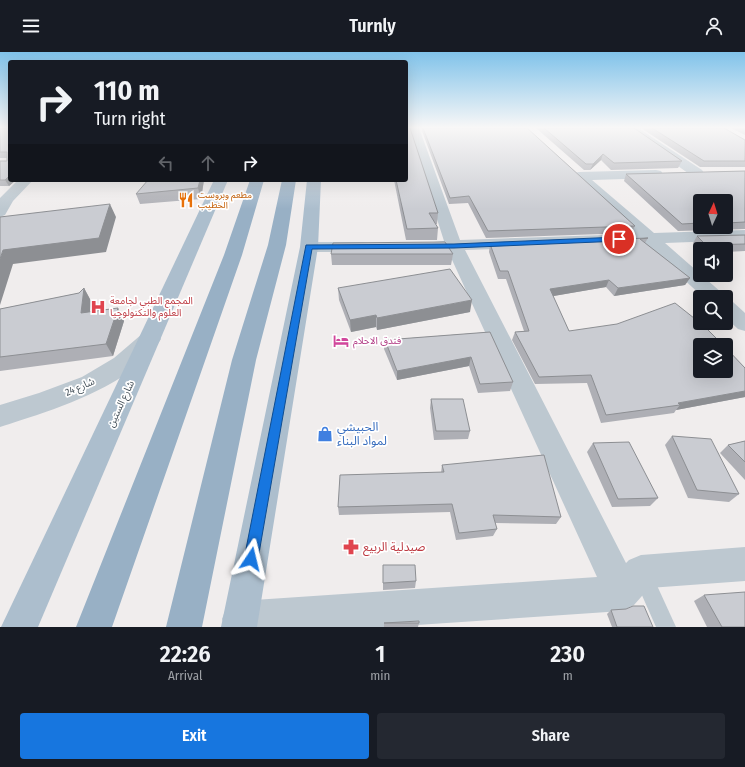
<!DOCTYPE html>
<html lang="en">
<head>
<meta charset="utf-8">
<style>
  body { margin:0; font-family:"Fira Sans Condensed","Noto Sans Arabic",sans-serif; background:#242831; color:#f1f3f6; height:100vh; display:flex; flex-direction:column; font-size:15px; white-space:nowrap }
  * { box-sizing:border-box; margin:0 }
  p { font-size:13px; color:#9ea1a6 }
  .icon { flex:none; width:22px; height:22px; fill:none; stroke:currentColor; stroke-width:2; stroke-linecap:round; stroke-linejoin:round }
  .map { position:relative; height:575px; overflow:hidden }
  .sheet { display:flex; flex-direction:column; background:#171b24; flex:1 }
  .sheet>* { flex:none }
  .guide { position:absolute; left:8px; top:8px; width:400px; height:122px; border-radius:4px; box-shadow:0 4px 16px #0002; background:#171b24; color:#f1f3f6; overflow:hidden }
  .needle { width:26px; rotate:4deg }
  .controls { position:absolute; left:693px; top:142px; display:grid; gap:8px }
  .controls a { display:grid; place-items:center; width:40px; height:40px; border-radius:4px; background:#171b24; box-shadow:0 4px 16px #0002; font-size:20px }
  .pin { position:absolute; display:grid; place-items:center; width:34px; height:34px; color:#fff; margin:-17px; border:2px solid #fff; border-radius:50%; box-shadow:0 1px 4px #0007 }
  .me { position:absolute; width:44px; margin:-22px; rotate:10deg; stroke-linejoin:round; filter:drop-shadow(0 0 3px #0008) }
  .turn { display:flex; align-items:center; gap:14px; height:84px; padding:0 20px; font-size:18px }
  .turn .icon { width:52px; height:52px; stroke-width:2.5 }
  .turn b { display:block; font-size:28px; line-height:34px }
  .lanes { display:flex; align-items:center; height:38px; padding:0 20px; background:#0003; justify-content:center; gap:20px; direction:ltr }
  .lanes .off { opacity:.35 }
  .eta { display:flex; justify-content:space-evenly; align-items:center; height:68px; text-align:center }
  .eta b { font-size:24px; font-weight:600; line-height:28px }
  .cta { display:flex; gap:8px; margin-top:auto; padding:8px 20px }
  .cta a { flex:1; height:46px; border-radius:4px; background:#1776df; color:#fff; font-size:16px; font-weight:600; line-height:46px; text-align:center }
  .cta a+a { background:#242831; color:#f1f3f6 }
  header { display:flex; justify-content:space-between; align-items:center; height:52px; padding:0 20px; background:#171b24; font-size:18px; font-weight:600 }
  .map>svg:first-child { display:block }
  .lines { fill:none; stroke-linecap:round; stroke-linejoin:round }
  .service { fill:#bdc8d0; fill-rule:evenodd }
  .minor { fill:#bdc8d0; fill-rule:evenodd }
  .tertiary { fill:#bdc8d0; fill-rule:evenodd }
  .primary { fill:#acbecd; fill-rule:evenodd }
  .trunk { fill:#98b0c5; fill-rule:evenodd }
  .wall { fill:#aeafb5; fill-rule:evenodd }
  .shaded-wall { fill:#8d8f93 }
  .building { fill:#caccd2; stroke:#8d8f93 }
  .route { fill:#1776df; stroke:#0f4d91 }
  .labels { text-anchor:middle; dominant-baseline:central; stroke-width:3.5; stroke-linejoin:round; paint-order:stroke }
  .far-food-label { font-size:9px; fill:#c56008; stroke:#fff; text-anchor:start }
  .health-label { font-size:10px; fill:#be3a42; stroke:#fff; text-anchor:start }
  .hotel-label { font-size:10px; fill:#b23c85; stroke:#fff; text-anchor:start }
  .street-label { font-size:10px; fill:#45515a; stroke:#fff }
  .near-shop-label { font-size:12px; fill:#366cbe; stroke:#fff; text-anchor:start }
  .near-health-label { font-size:12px; fill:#be3a42; stroke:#fff; text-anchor:start }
</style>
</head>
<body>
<header><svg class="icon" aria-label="menu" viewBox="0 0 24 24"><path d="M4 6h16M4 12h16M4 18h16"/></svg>Turnly<svg class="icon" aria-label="person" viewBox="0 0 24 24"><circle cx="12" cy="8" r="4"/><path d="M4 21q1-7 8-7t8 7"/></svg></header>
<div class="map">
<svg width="745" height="575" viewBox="0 0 745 575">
  <rect width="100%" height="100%" fill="#f0eded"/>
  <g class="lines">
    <!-- service -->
    <path class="service" d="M642 514 649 516 676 575H656L633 523 635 516Z"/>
    <!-- minor -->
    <g class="minor">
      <path d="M408 76H419L460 188 635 182 580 132 579 128 574 127 572 124 574 121 579 120 656 118 661 119 663 122 661 125 656 126 592 128 654 181 745 178V188L665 191 722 241 725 245H703L645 192 465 198 626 511 629 508 641 503 745 495V529L649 536 634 553 622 559 387 575H225L222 567 227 554 240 549 597 525 448 199 434 198 431 194 434 190 444 189Z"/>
      <path d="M625 76H638L702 118 704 121 702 124H692Z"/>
      <path d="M18 128H33L13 149 5 163 0 165V146Z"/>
      <path d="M309 190H362L368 191 371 195 368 199 362 200H309L303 199 300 195 303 191Z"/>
      <path d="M726 248 733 250 745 261V279L738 277 726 266Z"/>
    </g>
    <!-- tertiary -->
    <path class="tertiary" d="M150 279 158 282 161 287C132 335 50 359 0 375V353L39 341 82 325 114 306 142 282Z"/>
    <!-- primary -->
    <g class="primary">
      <path d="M214 128H228L38 575H1Z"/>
      <path d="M307 128H321L318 195 257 575H221L300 195Z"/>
    </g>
    <!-- trunk -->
    <g class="trunk">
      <path d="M250 128H264L242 203 112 575H76L224 203Z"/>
      <path d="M282 128H296L286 193 256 308 202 575H166L232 308 268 193Z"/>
    </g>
  </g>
  <!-- wall -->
  <g class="wall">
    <path d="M0 76H10V128H16L9 134H0V109H7V106H0Z"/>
    <path d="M422 76H527L635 174 631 181 486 186 468 151 449 152 422 79Z"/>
    <path d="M536 76H634L682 109 678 116 611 118 601 108 590 118H584Z"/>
    <path d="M641 76H724L745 88V115H700Z"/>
    <path d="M731 76H745V83Z"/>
    <path d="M745 119V177L678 179 624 129 626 122ZM700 149H726V175H700Z"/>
    <path d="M204 128 201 147 140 152 136 142Z"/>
    <path d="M394 128H406L438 161 437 172H435L438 176 437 188H406Z"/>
    <path d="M745 183V199L726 200V197H700V198L693 191 697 184Z"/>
    <path d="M648 186 645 191 690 226 685 233 614 244 606 235 553 244 569 279 745 316V345L676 358 674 361 601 371 587 331 535 332 512 288 515 280 524 279 506 227H498L489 200 490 192Z"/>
    <path d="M331 202H453L451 213H332Z"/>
    <path d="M84 236 91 249 90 260 124 269 113 304 0 319V257L79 241Z"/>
    <path d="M338 236 470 260 377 278 376 275 351 280 339 248Z"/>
    <path d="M490 280 513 330 510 339 478 341 469 314 397 328 384 297 385 288Z"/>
    <path d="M431 347 470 379 468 387 434 388 430 356Z"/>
    <path d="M672 384 739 442 729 450 688 446 665 393Z"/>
    <path d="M745 389V428L720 401 728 393Z"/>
    <path d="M593 391 658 446 650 454 612 455 587 400Z"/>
    <path d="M442 413 561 465 556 472 495 471 497 477 493 484 456 488 450 460 339 463 338 455 441 421Z"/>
    <path d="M383 513 416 529 415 536 383 538Z"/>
    <path d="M704 543 745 575H707L694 549Z"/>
    <path d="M626 557 653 575H612L607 562 611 558Z"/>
    <path d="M384 571H419L418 575H384Z"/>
  </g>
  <!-- shaded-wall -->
  <g class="shaded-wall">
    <path d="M603 102 601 108 590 118 593 112Z"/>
    <path d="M10 123V128H16L9 134 5 128Z"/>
    <path d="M200 128H204L201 147 198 136Z"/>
    <path d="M110 152 116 165 106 200 13 212 0 253V207L3 198Z"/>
    <path d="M690 226 685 233 614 244 618 236Z"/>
    <path d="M609 228 606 235 548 245 550 237Z"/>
    <path d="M84 236 91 249 89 273 81 261Z"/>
    <path d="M472 248 470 260 377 278V266Z"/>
    <path d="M118 256 124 269 113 304 106 292Z"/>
    <path d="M376 263V275L351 280 350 268Z"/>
    <path d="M471 305 469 314 397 328V319Z"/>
    <path d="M745 339V345L676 358 680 353 678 351Z"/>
  </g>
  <!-- building -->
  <g class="building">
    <path d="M0 76H10V123L5 128H0V109H7V100H0Z"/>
    <path d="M406 76H410L438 161H429L438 176 407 177 396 128H406Z"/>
    <path d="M423 76H527L635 174 488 179 469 144 450 146Z"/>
    <path d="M544 76H634L682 109 614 111 603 102 593 112H586Z"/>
    <path d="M652 76H724L745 88V109H704Z"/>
    <path d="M745 119V170L726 171V149H700V171L682 172 626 122Z"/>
    <path d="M148 128H200L198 136 136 142Z"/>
    <path d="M110 152 99 186 3 198 0 207V165Z"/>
    <path d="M745 183V192L706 193 697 184Z"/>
    <path d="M648 186 640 187 690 226 618 236 609 228 550 237 569 279 617 272 675 251 704 274 723 293H700V319H726V296L745 316V339L678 351 680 353 606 363 591 323 539 325 515 280 529 279 508 219H500L490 192Z"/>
    <path d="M445 190 453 202H331L333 191Z"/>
    <path d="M450 217 472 248 377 266 376 263 350 268 338 236Z"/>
    <path d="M84 236 81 261 118 256 106 292 0 305V257L79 241Z"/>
    <path d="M490 280 513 330 480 332 471 305 397 319 385 288Z"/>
    <path d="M431 347H463L470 379H436Z"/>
    <path d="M672 384 711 387 739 442 697 438Z"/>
    <path d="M745 389V410L728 393Z"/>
    <path d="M629 390 658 446 618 447 593 391Z"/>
    <path d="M544 403 561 465 493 463 497 477 459 481 452 452 338 455 340 423 444 420 442 413Z"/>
    <path d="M383 513H415L416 529 383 531Z"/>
    <path d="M745 540V575H722L704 543Z"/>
    <path d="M633 554H644L653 575H617L611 558 626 557Z"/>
    <path d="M419 569V571H384Z"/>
  </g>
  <!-- sky -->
  <linearGradient id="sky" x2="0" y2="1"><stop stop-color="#81c3ea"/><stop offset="0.48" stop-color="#f8f7f7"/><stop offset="1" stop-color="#f8f7f7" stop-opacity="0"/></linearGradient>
  <rect width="745" height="157" fill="url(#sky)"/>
  <!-- route -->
  <path class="route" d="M619 185 621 186V189L454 196 312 197 258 507 256 512 251 514 246 512 244 507 306 193 454 192Z"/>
  <!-- icons -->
  <defs>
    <symbol id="restaurant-bare" viewBox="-9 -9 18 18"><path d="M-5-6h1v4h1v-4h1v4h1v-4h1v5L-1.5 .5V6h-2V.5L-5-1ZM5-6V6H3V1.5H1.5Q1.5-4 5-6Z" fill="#e8710a" stroke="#fff" stroke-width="2.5" paint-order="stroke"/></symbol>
    <symbol id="hospital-bare" viewBox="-9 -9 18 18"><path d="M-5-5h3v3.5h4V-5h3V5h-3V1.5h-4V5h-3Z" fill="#e0444e" stroke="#fff" stroke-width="2.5" paint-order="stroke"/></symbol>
    <symbol id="hotel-bare" viewBox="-9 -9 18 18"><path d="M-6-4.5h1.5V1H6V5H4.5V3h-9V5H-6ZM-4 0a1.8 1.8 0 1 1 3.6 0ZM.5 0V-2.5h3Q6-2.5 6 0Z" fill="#d1479c" stroke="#fff" stroke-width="2.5" paint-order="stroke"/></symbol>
    <symbol id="shop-bare" viewBox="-9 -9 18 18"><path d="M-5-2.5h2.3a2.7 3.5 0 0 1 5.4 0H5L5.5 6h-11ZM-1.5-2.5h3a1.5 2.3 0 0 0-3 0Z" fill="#3f7fe0" stroke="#fff" stroke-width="2.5" paint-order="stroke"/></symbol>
    <symbol id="pharmacy-bare" viewBox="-9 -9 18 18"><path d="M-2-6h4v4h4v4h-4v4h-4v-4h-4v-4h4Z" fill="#e0444e" stroke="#fff" stroke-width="2.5" paint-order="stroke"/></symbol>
  </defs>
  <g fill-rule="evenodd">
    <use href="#restaurant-bare" x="175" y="137" width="22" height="22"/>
    <use href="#hospital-bare" x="87" y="244" width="22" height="22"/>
    <use href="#hotel-bare" x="330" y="278" width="22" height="22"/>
    <use href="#shop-bare" x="314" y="371" width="22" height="22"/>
    <use href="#pharmacy-bare" x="340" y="484" width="22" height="22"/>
  </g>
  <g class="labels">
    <!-- far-food labels -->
    <g class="far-food-label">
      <text x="198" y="143">مطعم وبروست<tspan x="198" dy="10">الخطيب</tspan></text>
    </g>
    <!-- health labels -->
    <g class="health-label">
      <text x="110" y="249">المجمع الطبي لجامعة<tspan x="110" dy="12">العلوم والتكنولوجيا</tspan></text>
    </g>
    <!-- hotel labels -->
    <g class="hotel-label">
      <text x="353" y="289">فندق الاحلام</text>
    </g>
    <!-- street labels -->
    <g class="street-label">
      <text transform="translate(80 335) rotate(-24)">شارع 24</text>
      <text transform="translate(121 352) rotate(-65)">شارع الستين</text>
    </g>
    <!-- near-shop labels -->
    <g class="near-shop-label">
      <text x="337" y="375">الحبيشي<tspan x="337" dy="14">لمواد البناء</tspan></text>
    </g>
    <!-- near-health labels -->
    <g class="near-health-label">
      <text x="363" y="495">صيدلية الربيع</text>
    </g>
  </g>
</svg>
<div class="controls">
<a><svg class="needle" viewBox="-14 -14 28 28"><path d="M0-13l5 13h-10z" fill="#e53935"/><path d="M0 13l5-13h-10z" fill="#9ea1a6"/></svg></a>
<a><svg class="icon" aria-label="sound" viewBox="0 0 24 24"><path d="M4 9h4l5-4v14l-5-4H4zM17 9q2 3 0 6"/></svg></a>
<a><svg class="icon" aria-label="search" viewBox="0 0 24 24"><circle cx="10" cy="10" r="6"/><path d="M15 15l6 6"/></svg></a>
<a><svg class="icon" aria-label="layers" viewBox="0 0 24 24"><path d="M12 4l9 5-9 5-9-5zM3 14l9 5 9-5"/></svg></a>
</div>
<div class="pin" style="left:619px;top:187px;background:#d93025"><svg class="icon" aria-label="arrive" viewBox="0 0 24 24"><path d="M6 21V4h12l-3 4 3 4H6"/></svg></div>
<svg class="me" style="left:251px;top:507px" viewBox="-20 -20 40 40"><path d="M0-17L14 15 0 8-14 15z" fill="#1776df" stroke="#fff" stroke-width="4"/></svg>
<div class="guide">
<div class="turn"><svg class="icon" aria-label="right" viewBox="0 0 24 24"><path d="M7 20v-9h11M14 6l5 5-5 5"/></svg><div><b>110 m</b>Turn right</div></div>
<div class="lanes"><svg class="icon off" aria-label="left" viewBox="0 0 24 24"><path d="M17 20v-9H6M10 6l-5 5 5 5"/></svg><svg class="icon off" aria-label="ahead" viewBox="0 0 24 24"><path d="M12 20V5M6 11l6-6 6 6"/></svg><svg class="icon" aria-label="right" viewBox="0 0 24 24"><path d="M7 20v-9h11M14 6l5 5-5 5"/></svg></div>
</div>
</div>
<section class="sheet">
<div class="eta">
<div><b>22:26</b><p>Arrival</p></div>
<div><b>1</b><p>min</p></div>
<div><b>230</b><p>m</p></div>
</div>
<div class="cta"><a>Exit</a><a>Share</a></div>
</section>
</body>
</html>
